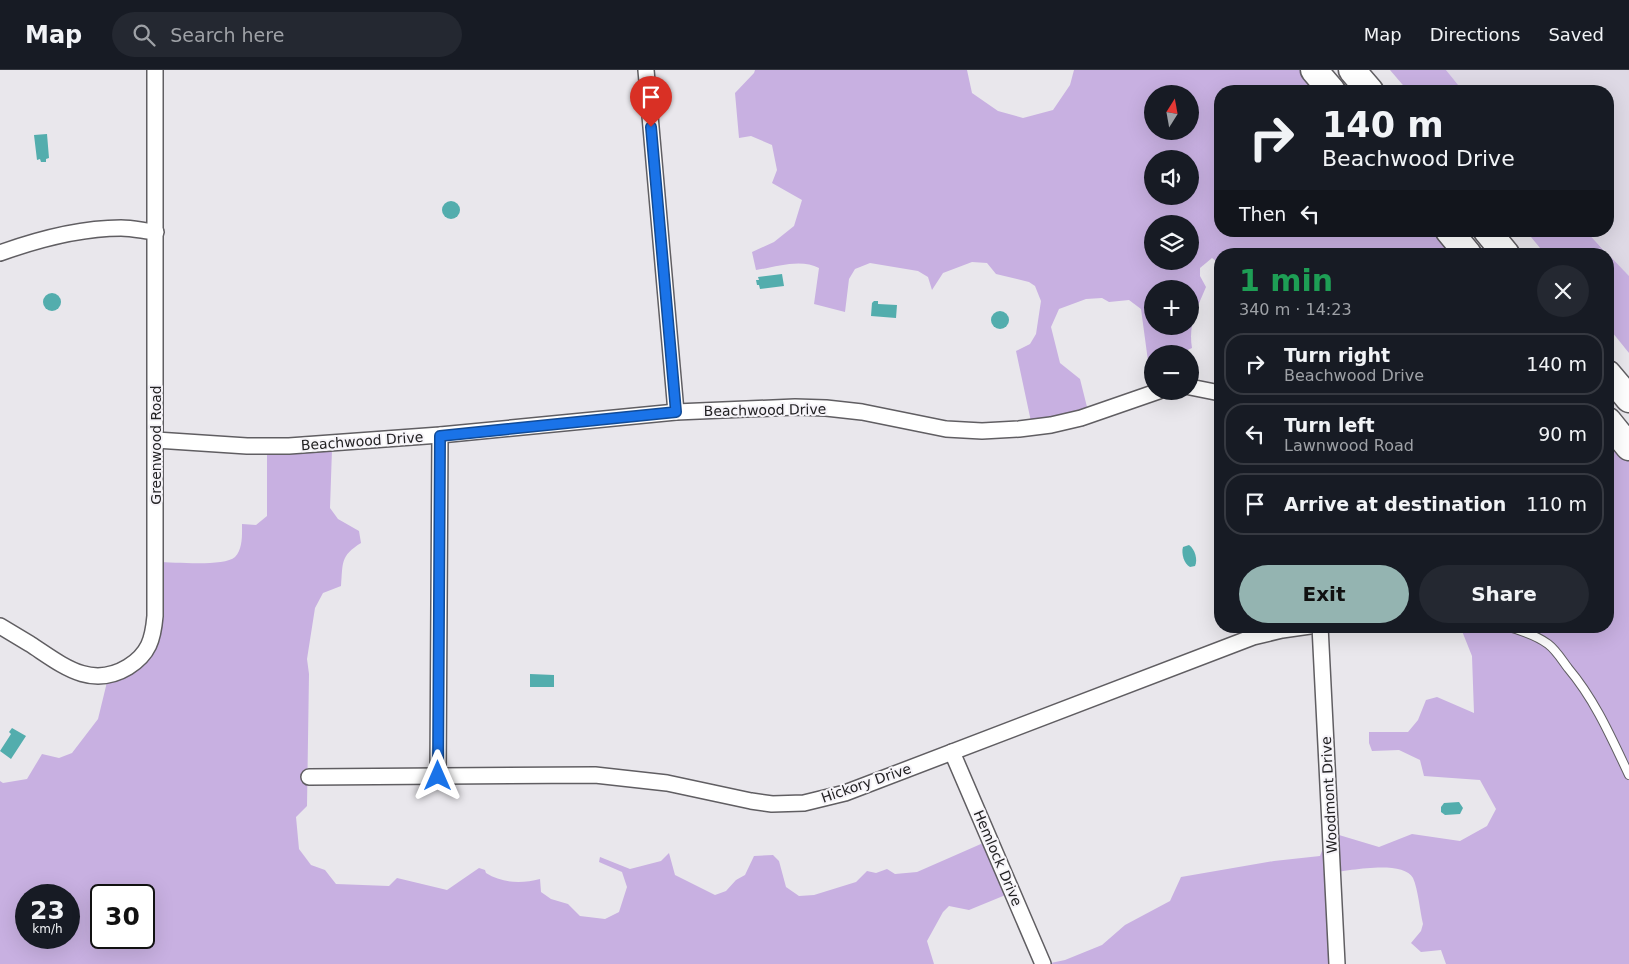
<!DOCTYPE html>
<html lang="en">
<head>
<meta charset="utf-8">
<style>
  body { margin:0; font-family:"DejaVu Sans",sans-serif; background:#242831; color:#f1f3f6; height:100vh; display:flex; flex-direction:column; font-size:19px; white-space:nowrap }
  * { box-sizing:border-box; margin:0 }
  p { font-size:16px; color:#9ea1a6 }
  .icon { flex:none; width:28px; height:28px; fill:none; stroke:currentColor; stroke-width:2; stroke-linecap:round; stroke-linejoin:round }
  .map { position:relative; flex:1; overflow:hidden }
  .sheet { position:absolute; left:1214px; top:178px; width:400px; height:385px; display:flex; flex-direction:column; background:#171b24; border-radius:20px; box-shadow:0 5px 20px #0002 }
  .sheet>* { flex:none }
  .hud { position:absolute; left:1214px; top:15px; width:400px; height:152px; border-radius:20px; box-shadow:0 5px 20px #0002; background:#171b24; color:#f1f3f6; overflow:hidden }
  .needle { width:32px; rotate:11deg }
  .buttons { position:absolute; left:1144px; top:15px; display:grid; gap:10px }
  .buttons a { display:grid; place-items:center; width:55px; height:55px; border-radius:50%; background:#171b24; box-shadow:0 5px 20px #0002; font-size:25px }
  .speed { position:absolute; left:15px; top:814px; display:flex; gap:10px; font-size:25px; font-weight:700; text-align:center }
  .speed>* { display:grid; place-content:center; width:65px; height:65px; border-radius:50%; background:#171b24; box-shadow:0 5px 20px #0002; line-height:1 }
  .speed small { font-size:12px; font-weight:400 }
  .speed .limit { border:2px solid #111; border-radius:8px; background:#fff; color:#111 }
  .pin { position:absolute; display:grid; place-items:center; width:42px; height:42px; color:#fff; margin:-51px -21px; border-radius:50% 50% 50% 0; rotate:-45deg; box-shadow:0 0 5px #0007 }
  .pin .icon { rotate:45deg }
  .me { position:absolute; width:55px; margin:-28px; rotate:0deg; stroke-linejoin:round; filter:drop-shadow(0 0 4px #0008) }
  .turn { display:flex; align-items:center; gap:18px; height:105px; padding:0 25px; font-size:22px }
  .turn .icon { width:65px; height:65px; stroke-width:2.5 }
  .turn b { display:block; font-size:35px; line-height:42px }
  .then { display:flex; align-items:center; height:48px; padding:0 25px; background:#0003; gap:10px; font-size:19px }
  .round { display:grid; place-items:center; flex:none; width:52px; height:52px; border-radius:26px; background:#242831 }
  .summary { display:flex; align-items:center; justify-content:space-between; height:85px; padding:0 25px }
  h1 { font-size:30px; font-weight:700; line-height:38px; color:#1e9e55 }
  .button { display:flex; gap:10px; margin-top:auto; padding:10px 25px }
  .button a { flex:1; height:58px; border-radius:30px; background:#94b4b1; color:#111; font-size:20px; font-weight:700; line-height:58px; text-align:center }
  .button a+a { background:#242831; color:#f1f3f6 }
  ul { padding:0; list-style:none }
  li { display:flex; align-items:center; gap:15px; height:62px; margin:0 10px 8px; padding:0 15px; border:2px solid #363941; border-radius:20px }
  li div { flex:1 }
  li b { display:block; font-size:19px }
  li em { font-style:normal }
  header { display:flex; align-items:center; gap:30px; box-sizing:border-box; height:70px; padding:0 25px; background:#171b24; border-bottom:1px solid #363941 }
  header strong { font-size:24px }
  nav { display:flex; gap:28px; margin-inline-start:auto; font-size:18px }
  .search { width:350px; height:45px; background:#242831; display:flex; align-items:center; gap:12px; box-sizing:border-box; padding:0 18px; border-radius:28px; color:#9ea1a6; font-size:19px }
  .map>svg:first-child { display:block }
  .built { fill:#ded9e5 }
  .green { fill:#c8b0e1; fill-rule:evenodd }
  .water { fill:#53adad }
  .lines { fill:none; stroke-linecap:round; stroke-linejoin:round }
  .service-casing { stroke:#605e62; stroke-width:10 }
  .minor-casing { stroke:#605e62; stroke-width:18 }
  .trunk-casing { stroke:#605e62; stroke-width:29 }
  .service { stroke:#fff; stroke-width:8 }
  .minor { stroke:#fff; stroke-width:15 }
  .trunk { stroke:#fff; stroke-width:26 }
  .route-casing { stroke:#114b97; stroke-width:12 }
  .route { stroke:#1a73e8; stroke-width:9 }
  .labels { text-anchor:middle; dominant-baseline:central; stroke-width:4; stroke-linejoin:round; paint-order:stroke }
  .street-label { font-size:14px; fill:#222123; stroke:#f6f4f9 }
</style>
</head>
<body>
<header>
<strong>Map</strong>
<div class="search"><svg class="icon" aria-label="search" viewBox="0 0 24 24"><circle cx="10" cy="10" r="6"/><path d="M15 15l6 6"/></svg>Search here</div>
<nav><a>Map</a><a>Directions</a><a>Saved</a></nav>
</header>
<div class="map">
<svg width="1629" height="894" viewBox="0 0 1629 894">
  <rect width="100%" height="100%" fill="#e9e7ec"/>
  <!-- built -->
  <path class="built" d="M1446 0H1629V206L1586 161H1608V21H1463Z"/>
  <!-- green -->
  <g class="green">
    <path d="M755 0H967L972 23 998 41 1023 48 1053 40 1070 15 1074 0H1316L1334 21H1220V161H1450L1469 184H1220V194L1212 188 1200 198V206L1206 217C1197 238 1188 255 1192 278L1179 284H1152V321H1171V325L1158 329 1153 328 1141 239 1129 230 1109 232 1102 228 1086 229 1059 239 1051 257 1060 293 1080 309 1089 345 1033 361 1016 281 1030 274 1036 264 1041 231 1035 216 1029 212 996 204 987 193 972 192 943 203 932 220 928 207 918 201 870 193 855 199 849 209 845 242 814 234 819 198C801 188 775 197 756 200L752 182 774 172 794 156 802 130 772 113 777 100 772 75 751 66 739 68 735 23 754 3ZM1152 24H1190V61H1152ZM1152 89H1190V126H1152ZM1152 154H1190V191H1152ZM1152 219H1190V256H1152Z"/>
    <path d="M1390 0H1446L1463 21H1408Z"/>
    <path d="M1526 161H1586L1607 184H1545Z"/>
    <path d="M1608 184 1629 206V283L1608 257Z"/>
    <path d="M1608 349 1629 375V894H1446L1441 880 1421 882 1411 873 1421 861 1423 854C1420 841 1418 819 1413 808 1403 789 1347 801 1329 803L1334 894H1046L1065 890 1102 875 1125 855 1170 831 1181 807 1274 791 1320 786 1329 762 1379 777 1412 764 1460 771 1487 756 1496 739 1480 710 1424 706 1420 690 1399 680 1372 681 1369 673V662H1408L1418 650 1426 630 1437 627 1474 643 1472 586 1460 556H1608Z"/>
    <path d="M332 379 330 438 338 449 359 461 361 473C340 486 343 493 341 516L323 523 315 538 307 589 309 604 307 736 296 747 299 779 311 795 325 800 336 814 389 816 397 808 447 820 479 798 485 800 486 803C502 813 521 814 540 809L541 822 551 829 568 834 580 846 605 849 619 842 627 817 622 802 599 792 600 787 630 799 661 791 669 783 675 805 715 825 726 821 736 810 745 805 754 786 773 785 779 791 786 817 799 826 814 825 856 812 867 801 876 803 887 799 895 804 917 802 990 770 1008 824 969 840 949 836 943 842 927 871 934 894H0V711L3 713 27 709 42 684 59 688 72 683 98 649 107 612 141 586 158 492C174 492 224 497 235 487 243 479 242 464 242 454L256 455 267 446V380ZM26 825H69V868H26ZM101 825H144V868H101Z"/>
  </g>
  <!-- water -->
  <g class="water">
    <path d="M47 64 49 88 46 89V92H41L40 89 37 90 34 65Z"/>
    <circle cx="451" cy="140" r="9"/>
    <path d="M782 204 784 216 760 219 759 215H757L756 210H759L758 207Z"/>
    <circle cx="52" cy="232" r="9"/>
    <path d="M874 231H878V234L897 235 896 248 871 246 872 233Z"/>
    <circle cx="1000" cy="250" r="9"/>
    <path d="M1189 475C1195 479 1198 490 1195 496L1190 497C1184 494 1181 483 1183 477Z"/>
    <path d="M530 604 554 605V617H530Z"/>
    <path d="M12 658 26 666 11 689 0 681 11 664 9 662Z"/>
    <path d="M1459 732 1463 738 1460 744 1445 745 1441 742V737L1444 733Z"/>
  </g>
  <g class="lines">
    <defs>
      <path id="service" d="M1505 556C1520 560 1536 565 1548 574 1556 580 1562 590 1568 598 1595 630 1611 667 1629 705"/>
      <g id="minor">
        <path d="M646 0 676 342"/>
        <path d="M0 183C39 169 79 158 121 158 133 158 144 161 156 162"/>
        <path d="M1190 317 1220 323"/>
        <path d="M156 370 247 376H289L440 365 676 342 795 337 826 338 862 342 946 359 982 361 1019 359 1051 355 1081 348 1159 321"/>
        <path d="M0 556C10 562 20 568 30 574 61 594 90 620 128 597 149 584 153 569 155 546V0"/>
        <path d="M1320 556 1337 894"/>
        <path d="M952 682 1043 894"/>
        <path d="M438 706 440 365"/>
        <path d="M309 707 595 705 667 713 751 731 772 734 804 733 845 723 1253 567 1282 560 1310 556"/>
      </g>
      <g id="trunk">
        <path d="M1314 0 1332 21"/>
        <path d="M1352 0 1370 21"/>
        <path d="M1449 161 1468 184"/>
        <path d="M1487 161 1506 184"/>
        <path d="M1608 304 1629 329"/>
        <path d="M1608 351 1629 377"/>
      </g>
    </defs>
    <!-- service casing -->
    <use href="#service" class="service-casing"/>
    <!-- minor casing -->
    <use href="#minor" class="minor-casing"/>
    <!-- trunk casing -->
    <use href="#trunk" class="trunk-casing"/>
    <!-- service -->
    <use href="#service" class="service"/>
    <!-- minor -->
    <use href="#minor" class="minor"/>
    <!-- trunk -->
    <use href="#trunk" class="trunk"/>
  </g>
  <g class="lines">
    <defs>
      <path id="route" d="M438 706 440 366 676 342 651 57"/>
    </defs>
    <!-- route casing -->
    <use href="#route" class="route-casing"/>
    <!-- route -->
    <use href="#route" class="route"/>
  </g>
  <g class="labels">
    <!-- street labels -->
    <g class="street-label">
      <text transform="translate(765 340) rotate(-1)">Beachwood Drive</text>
      <text transform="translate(362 371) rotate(-4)">Beachwood Drive</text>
      <text transform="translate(156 375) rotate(-90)">Greenwood Road</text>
      <text transform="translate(866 713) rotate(-19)">Hickory Drive</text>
      <text transform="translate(1329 725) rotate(-93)">Woodmont Drive</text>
      <text transform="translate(998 788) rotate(67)">Hemlock Drive</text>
    </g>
  </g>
</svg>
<div class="buttons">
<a><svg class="needle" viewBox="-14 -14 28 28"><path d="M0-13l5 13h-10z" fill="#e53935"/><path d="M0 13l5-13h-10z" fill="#9ea1a6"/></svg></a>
<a><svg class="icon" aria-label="sound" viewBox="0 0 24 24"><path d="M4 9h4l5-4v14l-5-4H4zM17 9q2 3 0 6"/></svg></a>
<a><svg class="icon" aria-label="layers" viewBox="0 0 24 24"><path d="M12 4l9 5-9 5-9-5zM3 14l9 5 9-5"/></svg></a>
<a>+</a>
<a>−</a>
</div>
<div class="speed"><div>23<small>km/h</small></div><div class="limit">30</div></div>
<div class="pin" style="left:651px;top:57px;background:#d93025"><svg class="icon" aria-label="arrive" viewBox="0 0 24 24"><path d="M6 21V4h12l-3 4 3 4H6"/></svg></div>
<svg class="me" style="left:438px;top:706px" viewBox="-20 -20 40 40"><path d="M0-17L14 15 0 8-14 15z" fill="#1a73e8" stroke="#fff" stroke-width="4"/></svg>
<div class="hud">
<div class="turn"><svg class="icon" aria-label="right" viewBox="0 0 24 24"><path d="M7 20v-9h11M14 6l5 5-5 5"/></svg><div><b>140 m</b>Beachwood Drive</div></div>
<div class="then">Then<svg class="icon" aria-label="left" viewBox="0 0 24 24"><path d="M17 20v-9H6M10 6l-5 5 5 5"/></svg></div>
</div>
<section class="sheet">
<div class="summary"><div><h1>1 min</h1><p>340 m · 14:23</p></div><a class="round"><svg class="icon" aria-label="close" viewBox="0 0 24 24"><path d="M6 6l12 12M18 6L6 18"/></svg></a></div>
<ul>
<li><svg class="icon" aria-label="right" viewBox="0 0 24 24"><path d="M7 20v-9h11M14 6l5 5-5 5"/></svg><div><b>Turn right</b><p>Beachwood Drive</p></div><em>140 m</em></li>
<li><svg class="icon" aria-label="left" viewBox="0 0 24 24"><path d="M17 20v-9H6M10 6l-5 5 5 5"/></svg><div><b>Turn left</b><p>Lawnwood Road</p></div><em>90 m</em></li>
<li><svg class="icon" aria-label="arrive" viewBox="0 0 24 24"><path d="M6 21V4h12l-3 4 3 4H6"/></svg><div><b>Arrive at destination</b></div><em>110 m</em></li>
</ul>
<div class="button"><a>Exit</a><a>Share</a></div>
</section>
</div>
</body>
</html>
